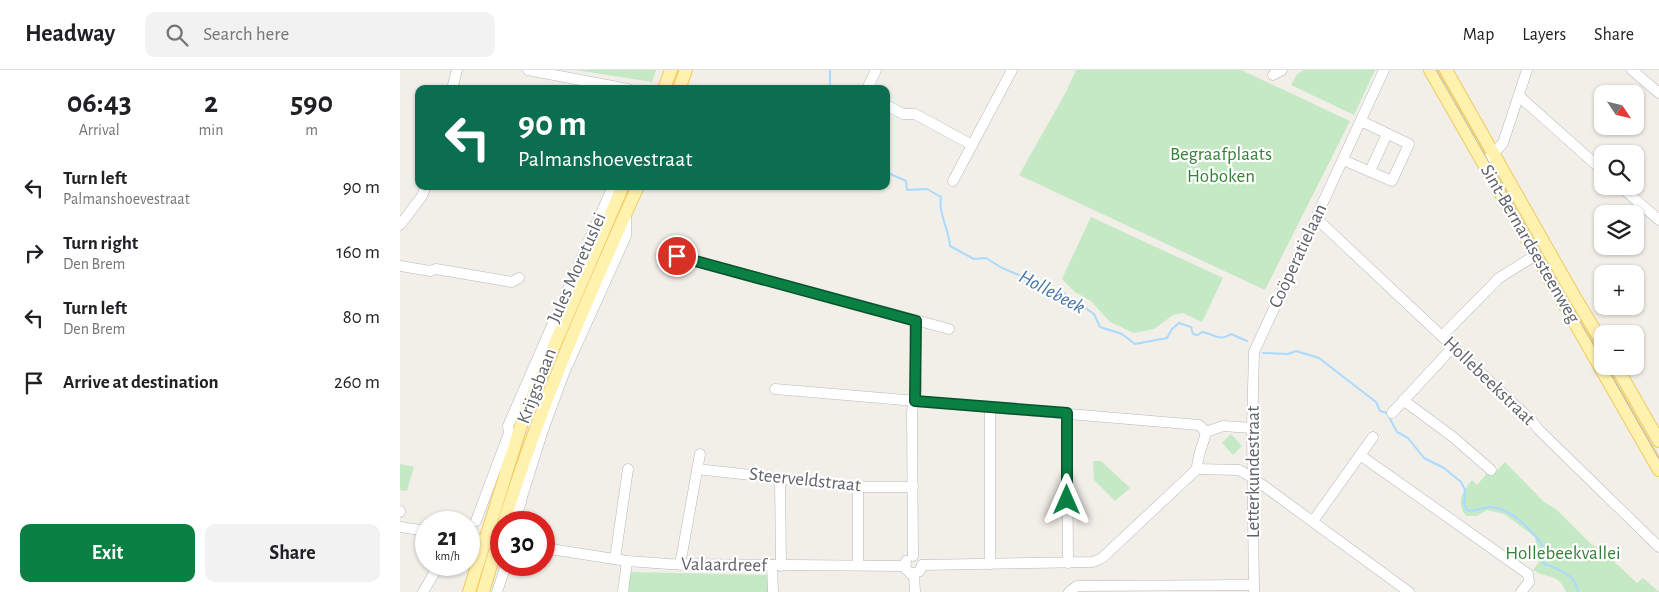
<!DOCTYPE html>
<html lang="en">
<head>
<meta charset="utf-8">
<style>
  body { margin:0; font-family:"Alegreya Sans",sans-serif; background:#f2f2f2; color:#202124; height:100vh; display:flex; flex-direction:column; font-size:19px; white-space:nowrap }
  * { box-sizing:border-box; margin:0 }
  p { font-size:16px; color:#757577 }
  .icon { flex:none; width:28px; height:28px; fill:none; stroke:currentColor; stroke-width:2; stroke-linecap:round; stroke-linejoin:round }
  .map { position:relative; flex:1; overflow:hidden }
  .sheet { display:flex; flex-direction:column; background:#fff; width:400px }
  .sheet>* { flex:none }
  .top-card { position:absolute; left:15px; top:15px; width:475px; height:105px; border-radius:10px; box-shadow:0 1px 4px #0004; background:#0b6e4f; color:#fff; overflow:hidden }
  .needle { width:32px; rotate:125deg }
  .buttons { position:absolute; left:1194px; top:15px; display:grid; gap:10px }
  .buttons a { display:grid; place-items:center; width:50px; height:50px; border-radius:10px; background:#fff; box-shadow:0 1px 4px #0004; font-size:25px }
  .speed { position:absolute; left:15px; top:441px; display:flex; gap:10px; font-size:25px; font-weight:700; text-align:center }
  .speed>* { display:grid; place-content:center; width:65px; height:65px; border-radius:50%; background:#fff; box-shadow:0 1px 4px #0004; line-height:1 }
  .speed small { font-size:12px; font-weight:400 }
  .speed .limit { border:8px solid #d22; background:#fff; color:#111 }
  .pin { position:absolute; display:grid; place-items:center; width:42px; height:42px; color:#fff; margin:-21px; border:2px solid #fff; border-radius:50%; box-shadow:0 1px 5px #0007 }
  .me { position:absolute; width:55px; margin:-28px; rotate:0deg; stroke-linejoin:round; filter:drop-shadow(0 0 4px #0008) }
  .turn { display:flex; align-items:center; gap:18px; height:105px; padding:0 20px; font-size:22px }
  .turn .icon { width:65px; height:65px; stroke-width:2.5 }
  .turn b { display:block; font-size:35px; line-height:42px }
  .eta { display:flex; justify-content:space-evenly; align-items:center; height:85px; text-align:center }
  .eta b { font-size:30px; font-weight:600; line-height:35px }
  .cta { display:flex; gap:10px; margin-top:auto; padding:10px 20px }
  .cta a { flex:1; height:58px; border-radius:10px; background:#0b8043; color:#fff; font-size:20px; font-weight:600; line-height:58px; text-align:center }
  .cta a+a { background:#f2f2f2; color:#202124 }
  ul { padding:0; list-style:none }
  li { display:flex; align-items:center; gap:15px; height:65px; padding:0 20px }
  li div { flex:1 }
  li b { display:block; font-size:19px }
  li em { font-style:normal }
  header { display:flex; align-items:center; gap:30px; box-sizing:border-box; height:70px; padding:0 25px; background:#fff; border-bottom:1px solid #e0e0e0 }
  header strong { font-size:24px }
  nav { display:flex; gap:28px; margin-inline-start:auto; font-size:18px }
  .search { width:350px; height:45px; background:#f2f2f2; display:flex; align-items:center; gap:12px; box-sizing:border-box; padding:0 18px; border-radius:10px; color:#757577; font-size:19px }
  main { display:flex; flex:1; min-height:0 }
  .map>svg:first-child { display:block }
  .green { fill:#c5e8c5 }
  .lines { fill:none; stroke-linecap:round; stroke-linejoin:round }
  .stream { stroke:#aadaff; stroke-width:2 }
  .minor-casing { stroke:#b5b8bc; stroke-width:11 }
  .major-casing { stroke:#f2c960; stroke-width:14 }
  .minor { stroke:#fff; stroke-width:10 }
  .major { stroke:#fff2af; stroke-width:12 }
  .tram { stroke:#b6b7b8; stroke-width:1 }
  .route-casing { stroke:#07532c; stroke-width:12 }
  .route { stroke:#0b8043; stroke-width:9 }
  .labels { text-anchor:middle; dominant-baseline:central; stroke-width:4.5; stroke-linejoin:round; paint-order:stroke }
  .park-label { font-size:19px; fill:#348238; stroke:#fff }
  .street-label { font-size:19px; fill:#5f6368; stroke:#fff }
  .water-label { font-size:20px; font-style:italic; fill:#4174aa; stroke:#fff }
</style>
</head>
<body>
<header>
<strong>Headway</strong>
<div class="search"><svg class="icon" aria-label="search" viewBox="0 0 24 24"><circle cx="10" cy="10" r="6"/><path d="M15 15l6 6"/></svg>Search here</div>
<nav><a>Map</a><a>Layers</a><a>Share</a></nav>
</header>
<main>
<section class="sheet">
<div class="eta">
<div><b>06:43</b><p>Arrival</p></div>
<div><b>2</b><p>min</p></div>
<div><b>590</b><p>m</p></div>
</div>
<ul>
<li><svg class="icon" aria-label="left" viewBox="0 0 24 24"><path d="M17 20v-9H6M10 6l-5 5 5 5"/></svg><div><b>Turn left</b><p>Palmanshoevestraat</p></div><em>90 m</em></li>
<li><svg class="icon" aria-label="right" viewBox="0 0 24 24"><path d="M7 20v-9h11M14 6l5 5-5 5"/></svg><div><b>Turn right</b><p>Den Brem</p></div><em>160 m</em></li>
<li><svg class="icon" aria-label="left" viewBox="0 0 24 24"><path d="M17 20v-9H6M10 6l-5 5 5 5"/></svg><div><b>Turn left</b><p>Den Brem</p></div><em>80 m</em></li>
<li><svg class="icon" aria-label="arrive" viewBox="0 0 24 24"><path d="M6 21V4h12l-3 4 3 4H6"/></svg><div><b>Arrive at destination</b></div><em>260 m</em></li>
</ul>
<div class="cta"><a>Exit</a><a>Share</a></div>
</section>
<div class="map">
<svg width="1259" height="522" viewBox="0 0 1259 522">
  <rect width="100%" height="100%" fill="#f1efe8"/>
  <!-- green -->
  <g class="green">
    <path d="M176 0H256L252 12Z"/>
    <path d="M676 0H841L950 51 865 220 619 105 666 22Z"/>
    <path d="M904 0H975L954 45 891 15 897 4Z"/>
    <path d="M691 147 823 208 802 252 783 243 773 245 754 259 734 263 710 252 691 231 675 222 662 209Z"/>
    <path d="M831 364 842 376 833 385 822 373Z"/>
    <path d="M693 391H701L730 418 715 431 694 410Z"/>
    <path d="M1105 392 1144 432 1156 439 1191 474 1204 482 1237 513 1243 508 1259 522H1166C1159 503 1147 509 1133 500L1139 492 1135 467 1104 444 1087 440 1077 446H1066C1056 432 1062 422 1072 410L1077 415 1088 402 1092 406Z"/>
    <path d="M0 394 14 397 7 421 0 420Z"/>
    <path d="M230 502 368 505 369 522H227Z"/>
  </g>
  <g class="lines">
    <!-- stream -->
    <g class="stream">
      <path d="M430 0V19"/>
      <path d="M486 102 506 111 507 120 527 119 541 127C538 143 549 159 550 176L574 189 586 188 602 198 619 205 629 214 641 215 658 224H665L694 244 700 257 722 264 735 274 767 268 772 259 779 253 791 257 793 264 798 265 802 262C814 264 819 272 831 264L847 271"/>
      <path d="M863 283 888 284 896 281 919 288 976 332 980 341 987 343 997 362 1008 368 1024 388 1044 398 1061 412 1065 420 1064 434 1067 440C1076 443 1082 436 1090 437 1109 437 1132 460 1142 475L1144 494C1159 499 1176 505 1178 522"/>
    </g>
    <defs>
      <g id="minor">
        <path d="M128 0 228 19"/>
        <path d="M1232 0 1259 23"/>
        <path d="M873 5 882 0"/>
        <path d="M52 19 57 0"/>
        <path d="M467 19 476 0"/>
        <path d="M1119 26 1202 100"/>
        <path d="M486 35 503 44H515L572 75"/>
        <path d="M1090 87 1103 73 1127 0"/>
        <path d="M943 90 992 111 1009 74 961 51"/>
        <path d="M970 101 987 64"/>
        <path d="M553 111 612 0"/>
        <path d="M1220 116 1259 150"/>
        <path d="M916 148 1132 351 1138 359 1259 477"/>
        <path d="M0 155 22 126 26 116"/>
        <path d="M277 186 549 259"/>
        <path d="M0 196 30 201 36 199 112 212 119 208"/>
        <path d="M1042 266 1099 208 1136 185"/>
        <path d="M375 319 799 355 806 362"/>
        <path d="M1003 330 1053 367 1091 400"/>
        <path d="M590 337V494"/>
        <path d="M667 343 668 493"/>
        <path d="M992 343 1054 276"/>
        <path d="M806 362 823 356 852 358"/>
        <path d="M116 372 109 363 108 356 213 116"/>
        <path d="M960 385 1128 504 1129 512 1121 522"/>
        <path d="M297 399 458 417H513"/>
        <path d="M797 399 839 400 853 408 1009 522"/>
        <path d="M797 399C797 385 803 376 806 362"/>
        <path d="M380 409 381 496"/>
        <path d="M458 417V495"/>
        <path d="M0 442V441"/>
        <path d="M107 443 121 430 143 360 164 303 226 166V143"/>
        <path d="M115 450 121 432"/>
        <path d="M76 451 109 363"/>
        <path d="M913 451 973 367"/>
        <path d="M0 457 26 461"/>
        <path d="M69 468 93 472"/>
        <path d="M144 478 227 491 269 494 504 496"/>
        <path d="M513 486 512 342 516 321 515 251"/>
        <path d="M215 489 228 399"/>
        <path d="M506 491 505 498 511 504 520 501 522 495"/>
        <path d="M280 495 300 384"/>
        <path d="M372 495 373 522"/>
        <path d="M522 495 693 492 702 488 797 399"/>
        <path d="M514 504 515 522"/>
        <path d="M23 522 39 495"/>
        <path d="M97 522 105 498"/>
        <path d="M223 522 227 491"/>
        <path d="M669 522 677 516 854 515"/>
        <path d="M854 522 852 358 854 282 984 0"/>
      </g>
      <g id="major">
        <path d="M1030 0 1259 400"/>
        <path d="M1046 0 1173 224 1202 272"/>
        <path d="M264 19 271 0"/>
        <path d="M279 19 286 0"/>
        <path d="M1216 296 1259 371"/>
        <path d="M104 452C140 336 188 227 238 116"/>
        <path d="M69 522 124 346 223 116"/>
        <path d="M83 522 101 461"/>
      </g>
    </defs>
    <!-- minor casing -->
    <use href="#minor" class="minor-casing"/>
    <!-- major casing -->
    <use href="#major" class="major-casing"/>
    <!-- minor -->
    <use href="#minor" class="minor"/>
    <!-- major -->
    <use href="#major" class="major"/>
    <!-- tram -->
    <g class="tram">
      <path d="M1036 0 1202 290"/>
      <path d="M1206 296 1259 389"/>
    </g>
  </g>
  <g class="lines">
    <defs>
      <path id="route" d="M277 186 516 251 515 331 667 343V430"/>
    </defs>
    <!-- route casing -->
    <use href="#route" class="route-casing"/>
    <!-- route -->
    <use href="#route" class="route"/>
  </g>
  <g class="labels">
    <!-- park labels -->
    <g class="park-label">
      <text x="821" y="84">Begraafplaats<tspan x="821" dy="22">Hoboken</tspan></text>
      <text x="1163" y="483">Hollebeekvallei</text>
    </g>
    <!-- street labels -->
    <g class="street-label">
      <text transform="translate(1130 174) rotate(60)">Sint-Bernardsesteenweg</text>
      <text transform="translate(898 186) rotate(-65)">Coöperatielaan</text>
      <text transform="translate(177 198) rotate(-66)">Jules Moretuslei</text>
      <text transform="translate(1089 311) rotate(44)">Hollebeekstraat</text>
      <text transform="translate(137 316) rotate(-69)">Krijgsbaan</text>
      <text transform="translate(853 402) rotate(-90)">Letterkundestraat</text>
      <text transform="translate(405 410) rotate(6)">Steerveldstraat</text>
      <text transform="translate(324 495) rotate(1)">Valaardreef</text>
    </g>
    <!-- water labels -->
    <g class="water-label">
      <text transform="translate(652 222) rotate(28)">Hollebeek</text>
    </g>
  </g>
</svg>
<div class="buttons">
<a><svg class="needle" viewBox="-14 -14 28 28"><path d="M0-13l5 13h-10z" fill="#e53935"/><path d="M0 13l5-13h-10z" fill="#757577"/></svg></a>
<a><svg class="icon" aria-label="search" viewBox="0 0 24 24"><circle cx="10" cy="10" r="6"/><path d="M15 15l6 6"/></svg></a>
<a><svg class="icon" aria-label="layers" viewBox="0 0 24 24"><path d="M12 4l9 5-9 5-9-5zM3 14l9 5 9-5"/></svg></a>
<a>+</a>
<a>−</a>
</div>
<div class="speed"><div>21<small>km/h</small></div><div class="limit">30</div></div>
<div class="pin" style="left:277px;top:186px;background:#d93025"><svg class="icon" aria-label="arrive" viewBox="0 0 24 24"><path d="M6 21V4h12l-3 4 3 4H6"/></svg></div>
<svg class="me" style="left:667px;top:430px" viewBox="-20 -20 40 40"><path d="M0-17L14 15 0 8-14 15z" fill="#0b8043" stroke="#fff" stroke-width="4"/></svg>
<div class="top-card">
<div class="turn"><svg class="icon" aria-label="left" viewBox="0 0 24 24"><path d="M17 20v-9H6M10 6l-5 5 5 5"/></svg><div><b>90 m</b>Palmanshoevestraat</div></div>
</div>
</div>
</main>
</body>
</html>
